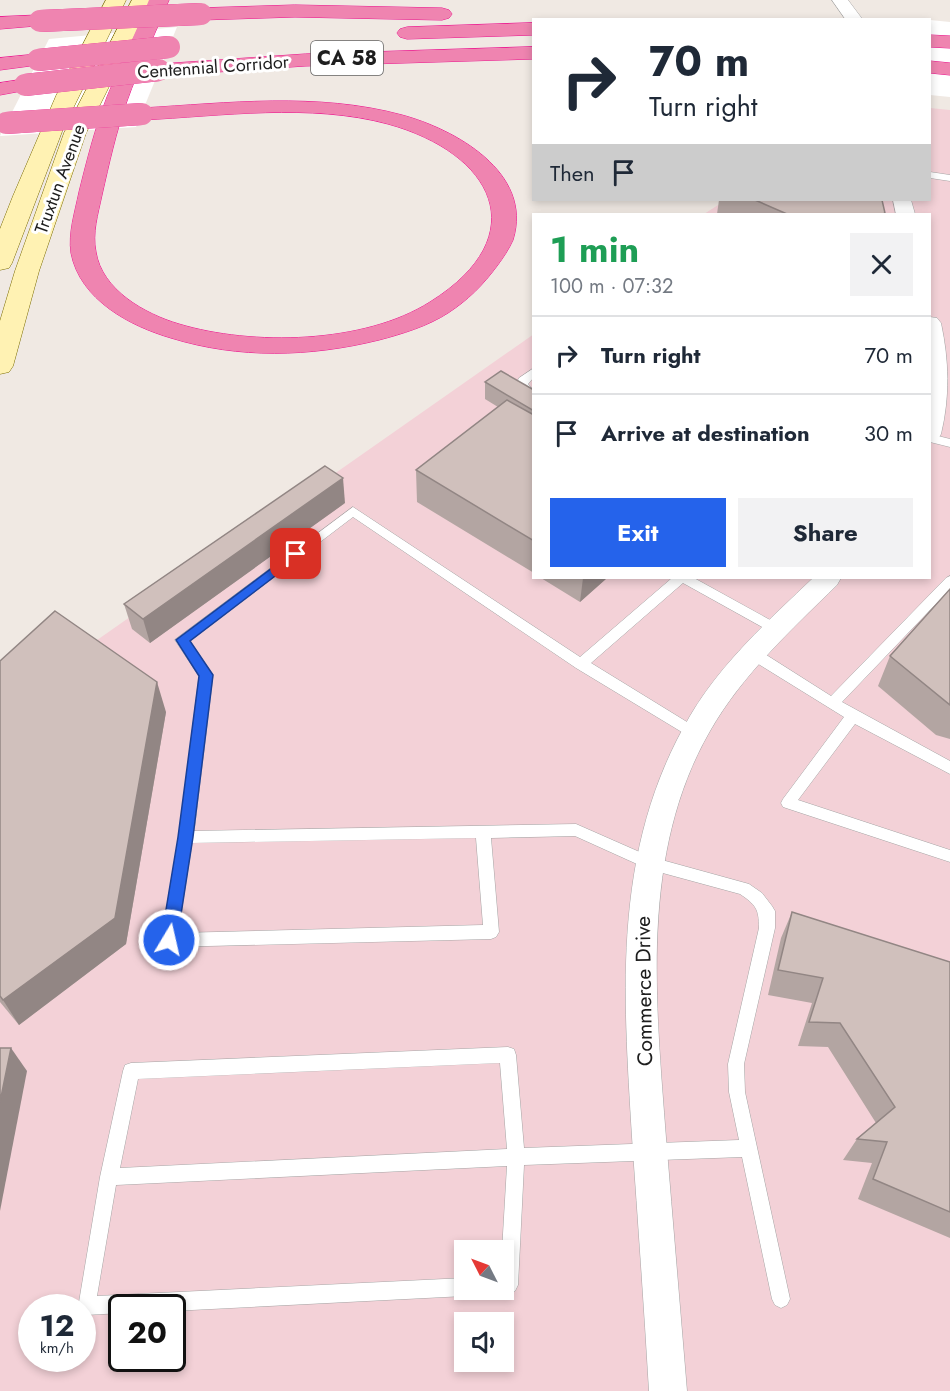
<!DOCTYPE html>
<html lang="en">
<head>
<meta charset="utf-8">
<style>
  body { margin:0; font-family:Jost,sans-serif; background:#f2f2f3; color:#1f2937; height:100vh; display:flex; flex-direction:column; font-size:22px; white-space:nowrap }
  * { box-sizing:border-box; margin:0 }
  p { font-size:20px; color:#747a83 }
  .icon { flex:none; width:33px; height:33px; fill:none; stroke:currentColor; stroke-width:2; stroke-linecap:round; stroke-linejoin:round }
  .map { position:relative; flex:1; overflow:hidden }
  .drawer { position:absolute; left:532px; top:213px; width:399px; height:366px; display:flex; flex-direction:column; background:#fff; border-radius:0px; box-shadow:0 3px 9px #0003 }
  .drawer>* { flex:none }
  .guide { position:absolute; left:532px; top:18px; width:399px; height:183px; border-radius:0px; box-shadow:0 3px 9px #0003; background:#fff; color:#1f2937; overflow:hidden }
  .needle { width:39px; rotate:312deg }
  .controls { position:absolute; left:454px; top:1240px; display:grid; gap:12px }
  .controls a { display:grid; place-items:center; width:60px; height:60px; border-radius:0px; background:#fff; box-shadow:0 3px 9px #0003; font-size:30px }
  .speed { position:absolute; left:18px; top:1294px; display:flex; gap:12px; font-size:30px; font-weight:700; text-align:center }
  .speed>* { display:grid; place-content:center; width:78px; height:78px; border-radius:50%; background:#fff; box-shadow:0 3px 9px #0003; line-height:1 }
  .speed small { font-size:15px; font-weight:400 }
  .speed .limit { border:3px solid #111; border-radius:9px; background:#fff; color:#111 }
  .pin { position:absolute; display:grid; place-items:center; width:51px; height:51px; color:#fff; margin:-26px; border-radius:12px; box-shadow:0 3px 9px #0006 }
  .me { position:absolute; width:66px; margin:-33px; rotate:9deg; stroke-linejoin:round; filter:drop-shadow(0 0 4px #0008) }
  .turn { display:flex; align-items:center; gap:21px; height:126px; padding:0 18px; font-size:27px }
  .turn .icon { width:78px; height:78px; stroke-width:2.5 }
  .turn b { display:block; font-size:42px; line-height:51px }
  .then { display:flex; align-items:center; height:57px; padding:0 18px; background:#0003; gap:12px; font-size:22px }
  .round { display:grid; place-items:center; flex:none; width:63px; height:63px; border-radius:0px; background:#f2f2f3 }
  .headline { display:flex; align-items:center; justify-content:space-between; height:102px; padding:0 18px }
  h1 { font-size:36px; font-weight:700; line-height:45px; color:#1e9e55 }
  .primary-button { display:flex; gap:12px; margin-top:auto; padding:12px 18px }
  .primary-button a { flex:1; height:69px; border-radius:0px; background:#2563eb; color:#fff; font-size:24px; font-weight:700; line-height:69px; text-align:center }
  .primary-button a+a { background:#f2f2f3; color:#1f2937 }
  ul { padding:0; list-style:none }
  li { display:flex; align-items:center; gap:18px; height:78px; padding:0 18px; border-top:2px solid #e0e1e3 }
  li div { flex:1 }
  li b { display:block; font-size:22px }
  li em { font-style:normal }
  .map>svg:first-child { display:block }
  .commercial { fill:#f3d1d7; fill-rule:evenodd }
  .pier { fill:#fff }
  .lines { fill:none; stroke-linecap:round; stroke-linejoin:round }
  .service-casing { stroke:#a5a5a5; stroke-width:1 }
  .minor-casing { stroke:#a5a5a5; stroke-width:1 }
  .secondary-casing { stroke:#7b6c00; stroke-width:1 }
  .motorway-casing { stroke:#eb148e; stroke-width:1 }
  .service { fill:#fff; fill-rule:evenodd }
  .minor { fill:#fff; fill-rule:evenodd }
  .secondary { fill:#fff2b3; fill-rule:evenodd }
  .motorway { fill:#ef84b0; fill-rule:evenodd }
  .motorway-bridge-casing { stroke:#eb148e; stroke-width:22; stroke-linecap:butt }
  .motorway-bridge { stroke:#ef84b0; stroke-width:22 }
  .wall { fill:#b3a5a2 }
  .shaded-wall { fill:#928684 }
  .building { fill:#d0c0bc; stroke:#928684; stroke-width:1.5 }
  .route { fill:#2563eb; stroke:#184099; stroke-width:1.5 }
  .labels { text-anchor:middle; dominant-baseline:central; stroke-width:6; stroke-linejoin:round; paint-order:stroke }
  .far-street-label { font-size:18px; fill:#1e1e1e; stroke:#fff }
  .shield { fill:#fff; stroke:#626262; stroke-width:1.5 }
  .shield-label { font-size:20px; font-weight:bold; fill:#1e1e1e }
  .street-label { font-size:21px; fill:#1e1e1e; stroke:#fff }
</style>
</head>
<body>
<div class="map">
<svg width="950" height="1391" viewBox="0 0 950 1391">
  <rect width="100%" height="100%" fill="#f0e9e3"/>
  <!-- commercial -->
  <path class="commercial" d="M930 108 950 110V1391H0V708L534 334V578H930V214H704L726 200H930ZM465 1251H504V1290H465ZM32 1308H82V1359H32ZM122 1308H172V1359H122ZM465 1323H504V1362H465Z"/>
  <!-- pier -->
  <g class="pier">
    <path d="M930 20 950 22V97L930 95Z"/>
    <path d="M177 27 136 127 0 136 49 39Z"/>
  </g>
  <g class="lines">
    <defs>
      <g id="service">
        <path d="M930 172 950 175V181L930 178Z"/>
        <path d="M534 368V377L528 384 534 391V400L523 395 516 384 519 378Z"/>
        <path d="M930 434 950 439V447L930 442Z"/>
        <path d="M353 507 580 657 672 578H694L781 626 782 629 781 632H771L683 583 591 663 700 730 702 734 700 738 695 740 576 668 353 517 190 641 213 675 194 831 576 824 651 857 749 884 762 893 772 906 775 911V928L744 1064 745 1092 790 1299 787 1305 781 1308 775 1305 772 1299 742 1157 524 1165 518 1285 515 1291 509 1294 497 1290H504V1251H502L507 1166 116 1185 97 1296 465 1278V1290H473L471 1293 465 1296 172 1311V1308H122V1313L86 1315 82 1314V1308H78L100 1177 123 1071 125 1065 131 1063 508 1047 514 1049 516 1055 524 1148 739 1140 729 1092 728 1064 759 928C759 909 756 905 740 894L648 869 575 836 491 838 499 932 496 937 491 939 169 947 164 945 161 940 179 837 199 676 175 640ZM476 838 483 925 178 933 192 843ZM500 1063 507 1149 120 1168 138 1079Z"/>
        <path d="M950 576V589L842 702 950 761V774L855 724 798 800 950 850V862L783 807 781 803 783 799 844 717 747 657 745 653 747 649H757L831 696 946 578Z"/>
      </g>
      <g id="minor">
        <path d="M832 0H848L863 20H846Z"/>
        <path d="M893 200H911L915 214H896Z"/>
        <path d="M930 317 937 318 941 323C949 361 950 396 941 434L938 439 930 442Z"/>
        <path d="M813 578H841L837 585C791 630 742 675 710 731 639 854 656 1003 666 1138 673 1223 680 1307 687 1391H649C644 1306 638 1222 632 1137 623 990 612 849 690 716 721 663 769 620 813 578Z"/>
      </g>
      <g id="secondary">
        <path d="M106 0H126L63 129 12 263 9 268 0 270V229L13 196 56 96Z"/>
        <path d="M132 0H152L86 133 39 271 13 366 9 372 0 374V321L15 271 64 133Z"/>
      </g>
      <g id="motorway">
        <path d="M149 0H169C155 34 139 67 127 101 116 132 109 164 102 195 98 214 92 233 96 252 102 290 145 314 179 324 252 346 364 344 430 302 537 235 493 153 388 124 310 103 222 116 142 120L134 119 131 114 134 109 142 108C228 103 317 92 402 115 454 129 534 172 513 240 509 249 503 258 497 266 483 285 468 300 448 313 428 326 402 334 379 340 310 357 239 359 171 338 130 326 80 300 71 253 68 233 75 212 79 192 87 160 95 128 107 97 120 64 136 33 149 0Z"/>
        <path d="M295 5 442 8 449 10 452 14 449 18 442 20 295 17 201 20 194 18 191 14 194 10 201 8Z"/>
        <path d="M40 15 47 17 50 21 47 25 0 29V17Z"/>
        <path d="M534 23V35L407 39 400 37 397 33 400 29 407 27Z"/>
        <path d="M930 35 950 36V48L930 47Z"/>
        <path d="M534 47V59L305 66 159 76 152 74 149 70 152 66 159 64 305 54Z"/>
        <path d="M38 54 45 56 48 60 45 64 0 70V58Z"/>
        <path d="M930 61 950 63V75L930 73Z"/>
        <path d="M25 79 32 81 36 85 32 89 0 95V83Z"/>
      </g>
    </defs>
    <!-- service casing -->
    <use href="#service" class="service-casing"/>
    <!-- minor casing -->
    <use href="#minor" class="minor-casing"/>
    <!-- secondary casing -->
    <use href="#secondary" class="secondary-casing"/>
    <!-- motorway casing -->
    <use href="#motorway" class="motorway-casing"/>
    <!-- service -->
    <use href="#service" class="service"/>
    <!-- minor -->
    <use href="#minor" class="minor"/>
    <!-- secondary -->
    <use href="#secondary" class="secondary"/>
    <!-- motorway -->
    <use href="#motorway" class="motorway"/>
    <defs>
      <g id="motorway-bridge">
        <path d="M40 21 201 14"/>
        <path d="M38 60 169 47"/>
        <path d="M25 85 159 70"/>
        <path d="M6 123 142 114"/>
      </g>
    </defs>
    <!-- motorway-bridge casing -->
    <use href="#motorway-bridge" class="motorway-bridge-casing"/>
    <!-- motorway-bridge -->
    <use href="#motorway-bridge" class="motorway-bridge"/>
  </g>
  <!-- wall -->
  <g class="wall">
    <path d="M719 200H882L885 213 884 214H717Z"/>
    <path d="M485 382 534 390V573L417 502 416 470 498 407 485 399Z"/>
    <path d="M345 503 150 643 132 629 124 604Z"/>
    <path d="M541 578H607L580 602Z"/>
    <path d="M950 589V739L936 735 878 686 890 656Z"/>
    <path d="M0 661 166 712 126 944 19 1025 0 1002Z"/>
    <path d="M792 912 950 962V1238L858 1199 872 1163 843 1160 857 1139 876 1123 828 1047 798 1046 812 1003 768 995 781 938Z"/>
  </g>
  <!-- shaded-wall -->
  <g class="shaded-wall">
    <path d="M343 478 345 503 150 643 143 619Z"/>
    <path d="M583 578H607L580 602Z"/>
    <path d="M157 682 166 712 126 944 19 1025 3 1000Z"/>
    <path d="M11 1048 27 1071 0 1211V1102Z"/>
  </g>
  <!-- building -->
  <g class="building">
    <path d="M755 200H882L885 213 883 214H787Z"/>
    <path d="M501 371 534 390V411L485 382Z"/>
    <path d="M507 400 534 415V541L416 470Z"/>
    <path d="M325 466 343 478 143 619 124 604Z"/>
    <path d="M950 589V705L890 656Z"/>
    <path d="M55 611 157 682 115 918 3 1000 0 996V661Z"/>
    <path d="M792 912 950 962V1212L873 1179 887 1142 857 1139 895 1107 840 1023 809 1022 823 978 778 970Z"/>
    <path d="M0 1048H11L0 1102Z"/>
  </g>
  <!-- route -->
  <path class="route" d="M296 550 302 554 300 557 190 641 213 675 193 837 177 940 175 945 169 947 164 945 161 940 178 837 199 676 176 640Z"/>
  <g class="labels">
    <!-- far-street labels -->
    <g class="far-street-label">
      <text transform="translate(213 67) rotate(-4)">Centennial Corridor</text>
      <text transform="translate(60 179) rotate(-70)">Truxtun Avenue</text>
    </g>
    <!-- shield labels -->
    <rect class="shield" x="311" y="41" width="72" height="34" rx="4.5"/>
    <g class="shield-label">
      <text x="347" y="58">CA 58</text>
    </g>
    <!-- street labels -->
    <g class="street-label">
      <text transform="translate(644 991) rotate(-91)">Commerce Drive</text>
    </g>
  </g>
</svg>
<div class="controls">
<a><svg class="needle" viewBox="-14 -14 28 28"><path d="M0-13l5 13h-10z" fill="#e53935"/><path d="M0 13l5-13h-10z" fill="#747a83"/></svg></a>
<a><svg class="icon" aria-label="sound" viewBox="0 0 24 24"><path d="M4 9h4l5-4v14l-5-4H4zM17 9q2 3 0 6"/></svg></a>
</div>
<div class="speed"><div>12<small>km/h</small></div><div class="limit">20</div></div>
<div class="pin" style="left:296px;top:554px;background:#d93025"><svg class="icon" aria-label="arrive" viewBox="0 0 24 24"><path d="M6 21V4h12l-3 4 3 4H6"/></svg></div>
<svg class="me" style="left:169px;top:940px" viewBox="-20 -20 40 40"><circle r="17" fill="#2563eb" stroke="#fff" stroke-width="3"/><path d="M0-11L8 9 0 5-8 9z" fill="#fff"/></svg>
<div class="guide">
<div class="turn"><svg class="icon" aria-label="right" viewBox="0 0 24 24"><path d="M7 20v-9h11M14 6l5 5-5 5"/></svg><div><b>70 m</b>Turn right</div></div>
<div class="then">Then<svg class="icon" aria-label="arrive" viewBox="0 0 24 24"><path d="M6 21V4h12l-3 4 3 4H6"/></svg></div>
</div>
<section class="drawer">
<div class="headline"><div><h1>1 min</h1><p>100 m · 07:32</p></div><a class="round"><svg class="icon" aria-label="close" viewBox="0 0 24 24"><path d="M6 6l12 12M18 6L6 18"/></svg></a></div>
<ul>
<li><svg class="icon" aria-label="right" viewBox="0 0 24 24"><path d="M7 20v-9h11M14 6l5 5-5 5"/></svg><div><b>Turn right</b></div><em>70 m</em></li>
<li><svg class="icon" aria-label="arrive" viewBox="0 0 24 24"><path d="M6 21V4h12l-3 4 3 4H6"/></svg><div><b>Arrive at destination</b></div><em>30 m</em></li>
</ul>
<div class="primary-button"><a>Exit</a><a>Share</a></div>
</section>
</div>
</body>
</html>
